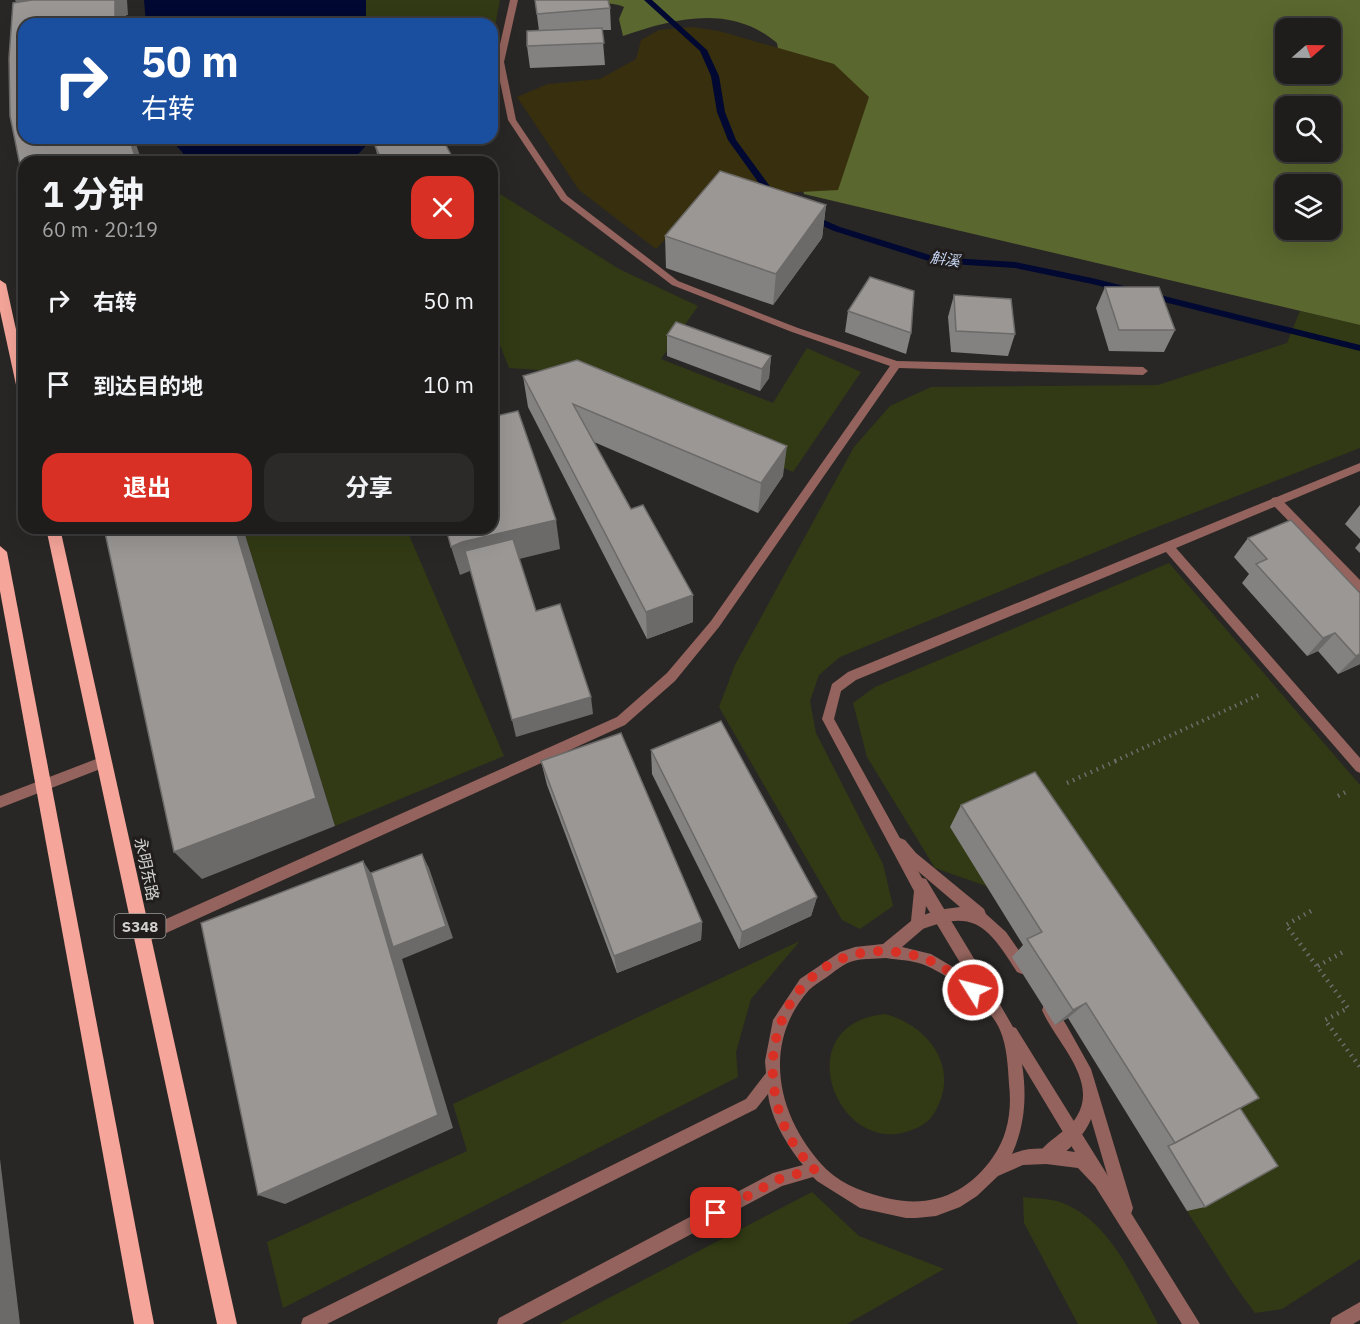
<!DOCTYPE html>
<html lang="zh">
<head>
<meta charset="utf-8">
<style>
  body { margin:0; font-family:"IBM Plex Sans","Noto Sans SC",sans-serif; background:#2c2a29; color:#f1f3f6; height:100vh; display:flex; flex-direction:column; font-size:22px; white-space:nowrap }
  * { box-sizing:border-box; margin:0 }
  p { font-size:20px; color:#a1a2a3 }
  .icon { flex:none; width:33px; height:33px; fill:none; stroke:currentColor; stroke-width:2; stroke-linecap:round; stroke-linejoin:round }
  .map { position:relative; flex:1; overflow:hidden }
  .panel { position:absolute; left:18px; top:156px; width:480px; height:378px; display:flex; flex-direction:column; background:#1f1d1c; border-radius:18px; box-shadow:0 6px 24px #0002,0 0 0 2px #3c3b3b }
  .panel>* { flex:none }
  .hud { position:absolute; left:18px; top:18px; width:480px; height:126px; border-radius:18px; box-shadow:0 6px 24px #0002,0 0 0 2px #3c3b3b; background:#1a4fa0; color:#fff; overflow:hidden }
  .needle { width:39px; rotate:70deg }
  .tools { position:absolute; left:1275px; top:18px; display:grid; gap:12px }
  .tools a { display:grid; place-items:center; width:66px; height:66px; border-radius:12px; background:#1f1d1c; box-shadow:0 6px 24px #0002,0 0 0 2px #3c3b3b; font-size:30px }
  .pin { position:absolute; display:grid; place-items:center; width:51px; height:51px; color:#fff; margin:-26px; border-radius:12px; box-shadow:0 3px 9px #0006 }
  .me { position:absolute; width:66px; margin:-33px; rotate:306deg; stroke-linejoin:round; filter:drop-shadow(0 0 4px #0008) }
  .turn { display:flex; align-items:center; gap:21px; height:126px; padding:0 24px; font-size:27px }
  .turn .icon { width:78px; height:78px; stroke-width:2.5 }
  .turn b { display:block; font-size:42px; line-height:51px }
  .round { display:grid; place-items:center; flex:none; width:63px; height:63px; border-radius:18px; background:#2c2a29 }
  .head { display:flex; align-items:center; justify-content:space-between; height:102px; padding:0 24px }
  h1 { font-size:36px; font-weight:700; line-height:45px }
  .action { display:flex; gap:12px; margin-top:auto; padding:12px 24px }
  .action a { flex:1; height:69px; border-radius:18px; background:#d93025; color:#fff; font-size:24px; font-weight:700; line-height:69px; text-align:center }
  .action a+a { background:#2c2a29; color:#f1f3f6 }
  ul { padding:0; list-style:none }
  li { display:flex; align-items:center; gap:18px; height:84px; padding:0 24px }
  li div { flex:1 }
  li b { display:block; font-size:22px }
  li em { font-style:normal }
  .map>svg:first-child { display:block }
  .green { fill:#313a14 }
  .forest { fill:#5a672e; fill-rule:evenodd }
  .sand { fill:#372f0e }
  .water { fill:#010831 }
  .lines { fill:none; stroke-linecap:round; stroke-linejoin:round }
  .stream { fill:#010831; fill-rule:evenodd }
  .path-far1 { stroke:#6e6d6b; stroke-width:4; stroke-dasharray:1.5 4.5; stroke-linecap:butt }
  .path { stroke:#6e6d6b; stroke-width:4.5; stroke-dasharray:1.5 5; stroke-linecap:butt }
  .lane { fill:#94635d; fill-rule:evenodd }
  .street { fill:#94635d; fill-rule:evenodd }
  .primary { fill:#f5a59a; fill-rule:evenodd }
  .wall { fill:#848280 }
  .shaded-wall { fill:#6c6a68 }
  .building { fill:#9a9795; stroke:#6c6a68; stroke-width:1.5 }
  .route { stroke:#d93025; stroke-width:10; stroke-dasharray:0 18 }
  .labels { text-anchor:middle; dominant-baseline:central; stroke-width:6; stroke-linejoin:round; paint-order:stroke }
  .far-water-label { font-size:15px; font-style:italic; fill:#cad9f7; stroke:#201d1c }
  .shield { fill:#201d1c; stroke:#9d9b9a; stroke-width:1.5 }
  .shield-label { font-size:15px; font-weight:bold; fill:#d2d1d0 }
  .street-label { font-size:16px; fill:#d2d1d0; stroke:#201d1c }
</style>
</head>
<body>
<div class="map">
<svg width="1360" height="1324" viewBox="0 0 1360 1324">
  <rect width="100%" height="100%" fill="#292725"/>
  <!-- green -->
  <g class="green">
    <path d="M366 0H500L492 42V24H366Z"/>
    <path d="M492 189 619 269 698 306 661 359 773 403 807 348 861 372 793 472 554 371 509 368 492 325Z"/>
    <path d="M1300 311 1360 325V448L1142 533 840 657 819 675 810 701 816 733 883 864 893 906 860 929 842 920 719 707 735 665 854 447 890 406 931 387 1158 385 1287 343Z"/>
    <path d="M243 528H406L504 756 335 826Z"/>
    <path d="M1169 563 1360 785V1259L1282 1309 1255 1313 1233 1283 1187 1211 1258 1172 986 886 935 868 867 757 853 703 875 687Z"/>
    <path d="M800 941 751 999 736 1052 738 1077 283 1308 267 1242 467 1151 453 1104Z"/>
    <path d="M885 1014C930 1026 962 1070 933 1115 927 1124 916 1129 906 1132 835 1153 787 1024 885 1014Z"/>
    <path d="M812 1192 859 1236 944 1269 847 1324H559Z"/>
    <path d="M1023 1197C1036 1199 1053 1198 1065 1204 1112 1224 1135 1282 1158 1324H1078L1024 1223Z"/>
  </g>
  <!-- forest -->
  <path class="forest" d="M539 0H1360V325L804 194 777 43C731 4 675 18 623 36L619 19 624 7C611 0 559 2 539 0ZM1286 28H1330V74H1286ZM1286 106H1330V152H1286ZM1286 184H1330V230H1286Z"/>
  <!-- sand -->
  <path class="sand" d="M692 27 719 31 834 64 869 97 838 190 705 197 656 249 579 190 517 97 548 84 600 79 636 59 641 40 659 30Z"/>
  <!-- water -->
  <g class="water">
    <path d="M144 0H366V24H146Z"/>
    <path d="M169 138H373L351 162H183V153Z"/>
  </g>
  <g class="lines">
    <!-- stream -->
    <g class="stream">
      <path d="M644 0H652L707 50 719 76 725 112 736 140 777 196V200H771L728 140 717 112 711 76 700 51Z"/>
      <path d="M810 214 840 227 936 257 1015 262 1092 278 1360 345V351L1092 284 1015 268 935 263 834 231 807 219V215Z"/>
    </g>
    <!-- path-far1 -->
    <path class="path-far1" d="M1115 761 1261 694"/>
    <!-- path -->
    <g class="path">
      <path d="M1067 783 1118 760"/>
      <path d="M1338 796 1346 792"/>
      <path d="M1311 911 1286 925 1348 1008 1325 1020 1360 1067"/>
      <path d="M1318 966 1343 952"/>
    </g>
    <!-- lane -->
    <g class="lane">
      <path d="M510 0H518L504 62 516 120 567 196 678 281 798 328 897 361 1143 367 1148 371 1143 375 899 368 719 627 675 681 625 725 142 944 137 942 135 937 137 932 617 717 667 673 711 621 890 366 792 332 672 285 561 200 508 120 496 62Z"/>
      <path d="M1276 497 1280 498 1360 580V592L1356 590 1272 504 1271 501 1272 498Z"/>
      <path d="M104 756 108 758 110 762 108 766 0 808V796Z"/>
      <path d="M900 838 905 840 916 853 984 909 986 914 1006 932 1027 962 1029 967 1027 972 1022 974 1017 972C987 925 974 908 918 931L913 929 911 924 913 919 937 910 960 907 906 861 893 844 895 840Z"/>
      <path d="M1049 1003 1054 1005 1067 1026 1091 1069 1133 1208 1131 1214 1125 1216 1119 1214 1117 1208 1091 1119C1084 1137 1064 1156 1046 1164L1041 1161 1038 1156C1044 1141 1068 1132 1077 1116 1099 1080 1055 1041 1042 1010L1044 1005Z"/>
    </g>
    <!-- street -->
    <g class="street">
      <path d="M1360 463V471L1176 548 1360 758V773L1356 771 1166 552 856 680 841 691 834 719 922 878 926 879 996 995 998 1001 1013 1027 1016 1028 1200 1324H1182L1095 1186 1078 1168 1046 1164 1023 1165 998 1176 977 1196 960 1207 936 1216 916 1218H906L860 1208 817 1181 813 1177 782 1186 522 1324H497L499 1318 773 1173 803 1165C787 1145 771 1119 768 1094L756 1109 327 1324H301L303 1318 746 1099 766 1073 765 1061 773 1020 800 979 840 952 855 947 883 944 911 921 914 891 822 719 832 684 848 672ZM926 906 968 976 931 954 902 947 923 929ZM886 958C898 960 910 960 922 964 948 974 989 1004 1000 1030 1007 1046 1008 1067 1009 1084 1012 1110 1008 1136 993 1157 969 1192 933 1208 891 1199 868 1194 844 1186 826 1169 778 1120 760 1045 809 990 814 985 821 981 827 977 834 972 842 965 850 962 861 958 875 959 886 958ZM1022 1064 1075 1152C1054 1149 1032 1145 1012 1154 1025 1125 1027 1096 1022 1064Z"/>
      <path d="M1360 1302V1320L1353 1324H1330L1332 1318Z"/>
    </g>
    <!-- primary -->
    <g class="primary">
      <path d="M0 280 6 284 24 366V399L18 394 0 311Z"/>
      <path d="M46 528H60L237 1324H217Z"/>
      <path d="M0 546 7 552 154 1324H134L0 591Z"/>
    </g>
  </g>
  <!-- wall -->
  <g class="wall">
    <path d="M535 0 610 8 611 30H602L605 65 530 68 527 46 539 31Z"/>
    <path d="M375 146 455 162H379Z"/>
    <path d="M826 205 822 238 773 305 666 268 665 236Z"/>
    <path d="M1105 287 1175 330 1164 352 1109 351 1096 308Z"/>
    <path d="M954 295 1015 334 1008 356 951 352 948 317Z"/>
    <path d="M848 311 911 333 906 354 845 332Z"/>
    <path d="M667 335 771 356 769 378 760 391 667 356Z"/>
    <path d="M523 376 783 476 758 513 594 442 693 622 647 639 528 407Z"/>
    <path d="M1360 505V539L1345 524Z"/>
    <path d="M1248 538 1360 593V664L1338 674 1318 651 1307 656 1242 583 1249 574 1234 557Z"/>
    <path d="M1360 542V553L1355 548Z"/>
    <path d="M651 750 817 897 811 916 739 949 652 774Z"/>
    <path d="M541 761 702 922 701 940 617 973 547 785Z"/>
    <path d="M961 805 1240 1108 1205 1207 1187 1211 1068 1018 1055 1025 1012 957 1023 945 950 827Z"/>
  </g>
  <!-- shaded-wall -->
  <g class="shaded-wall">
    <path d="M15 0H127L128 15H126L129 21V24H27Z"/>
    <path d="M129 138H134L142 162H122Z"/>
    <path d="M826 205 822 238 773 305 776 274Z"/>
    <path d="M771 356 769 378 760 391 762 369Z"/>
    <path d="M787 446 783 476 758 513 761 483Z"/>
    <path d="M556 520 560 549 470 571 460 575 451 547 462 542Z"/>
    <path d="M235 528H243L335 826 202 879 174 852Z"/>
    <path d="M693 595V622L647 639 646 612Z"/>
    <path d="M1335 633 1318 651 1307 656 1323 638Z"/>
    <path d="M1360 654V664L1338 674 1356 656Z"/>
    <path d="M591 697 593 714 516 737 512 720Z"/>
    <path d="M422 854 429 868 453 938 402 959 453 1128 285 1204 258 1195 363 861 380 887Z"/>
    <path d="M817 897 811 916 739 949 742 932Z"/>
    <path d="M702 922 701 940 617 973 614 956Z"/>
    <path d="M1086 1003 1068 1018 1055 1025 1073 1010Z"/>
    <path d="M0 1159 20 1324H0Z"/>
  </g>
  <!-- building -->
  <g class="building">
    <path d="M32 0H115V24H24V138H129L136 159 122 162H24V185L10 116 9 58 13 3Z"/>
    <path d="M535 0H608L610 8 537 14Z"/>
    <path d="M602 28 604 43 527 46V31Z"/>
    <path d="M409 138H442L455 162H383L375 146Z"/>
    <path d="M720 171 826 205 776 274 665 236Z"/>
    <path d="M870 277 914 291 911 333 848 311Z"/>
    <path d="M1105 287H1159L1175 330H1119Z"/>
    <path d="M954 295 1011 299 1015 334 956 331Z"/>
    <path d="M676 322 771 356 762 369 667 335Z"/>
    <path d="M577 360 787 446 761 483 573 404 631 509 643 505 693 595 646 612 523 376Z"/>
    <path d="M518 411 556 520 462 542 451 547 446 528H492V417Z"/>
    <path d="M1291 520 1360 593V654L1356 656 1335 633 1323 638 1256 564 1267 559 1248 538Z"/>
    <path d="M104 528H235L316 798 174 852Z"/>
    <path d="M513 539 536 611 560 604 591 697 512 720 465 551Z"/>
    <path d="M721 721 817 897 742 932 651 750Z"/>
    <path d="M621 733 702 922 614 956 541 761Z"/>
    <path d="M1035 772 1259 1098 1175 1143 1086 1003 1073 1010 1027 939 1042 932 961 805Z"/>
    <path d="M422 854 446 926 393 947 371 873Z"/>
    <path d="M363 861 438 1115 258 1195 201 923Z"/>
    <path d="M1240 1108 1278 1166 1205 1207 1168 1146 1175 1143Z"/>
  </g>
  <g class="lines">
    <!-- route -->
    <path class="route" d="M716 1213 779 1179 815 1169C796 1153 782 1127 777 1103 754 1011 826 926 923 958 941 964 959 978 973 990"/>
  </g>
  <g class="labels">
    <!-- far-water labels -->
    <g class="far-water-label">
      <text transform="translate(945 259) rotate(8)">斛溪</text>
    </g>
    <!-- shield labels -->
    <rect class="shield" x="114.5" y="914" width="51" height="24" rx="4.5"/>
    <g class="shield-label">
      <text x="140" y="926">S348</text>
    </g>
    <!-- street labels -->
    <g class="street-label">
      <text transform="translate(147 869) rotate(78)">永明东路</text>
    </g>
  </g>
</svg>
<div class="tools">
<a><svg class="needle" viewBox="-14 -14 28 28"><path d="M0-13l5 13h-10z" fill="#e53935"/><path d="M0 13l5-13h-10z" fill="#a1a2a3"/></svg></a>
<a><svg class="icon" aria-label="search" viewBox="0 0 24 24"><circle cx="10" cy="10" r="6"/><path d="M15 15l6 6"/></svg></a>
<a><svg class="icon" aria-label="layers" viewBox="0 0 24 24"><path d="M12 4l9 5-9 5-9-5zM3 14l9 5 9-5"/></svg></a>
</div>
<div class="pin" style="left:716px;top:1213px;background:#d93025"><svg class="icon" aria-label="arrive" viewBox="0 0 24 24"><path d="M6 21V4h12l-3 4 3 4H6"/></svg></div>
<svg class="me" style="left:973px;top:990px" viewBox="-20 -20 40 40"><circle r="17" fill="#d93025" stroke="#fff" stroke-width="3"/><path d="M0-11L8 9 0 5-8 9z" fill="#fff"/></svg>
<div class="hud">
<div class="turn"><svg class="icon" aria-label="right" viewBox="0 0 24 24"><path d="M7 20v-9h11M14 6l5 5-5 5"/></svg><div><b>50 m</b>右转</div></div>
</div>
<section class="panel">
<div class="head"><div><h1>1 分钟</h1><p>60 m · 20:19</p></div><a class="round" style="background:#d93025;color:#fff"><svg class="icon" aria-label="close" viewBox="0 0 24 24"><path d="M6 6l12 12M18 6L6 18"/></svg></a></div>
<ul>
<li><svg class="icon" aria-label="right" viewBox="0 0 24 24"><path d="M7 20v-9h11M14 6l5 5-5 5"/></svg><div><b>右转</b></div><em>50 m</em></li>
<li><svg class="icon" aria-label="arrive" viewBox="0 0 24 24"><path d="M6 21V4h12l-3 4 3 4H6"/></svg><div><b>到达目的地</b></div><em>10 m</em></li>
</ul>
<div class="action"><a>退出</a><a>分享</a></div>
</section>
</div>
</body>
</html>
